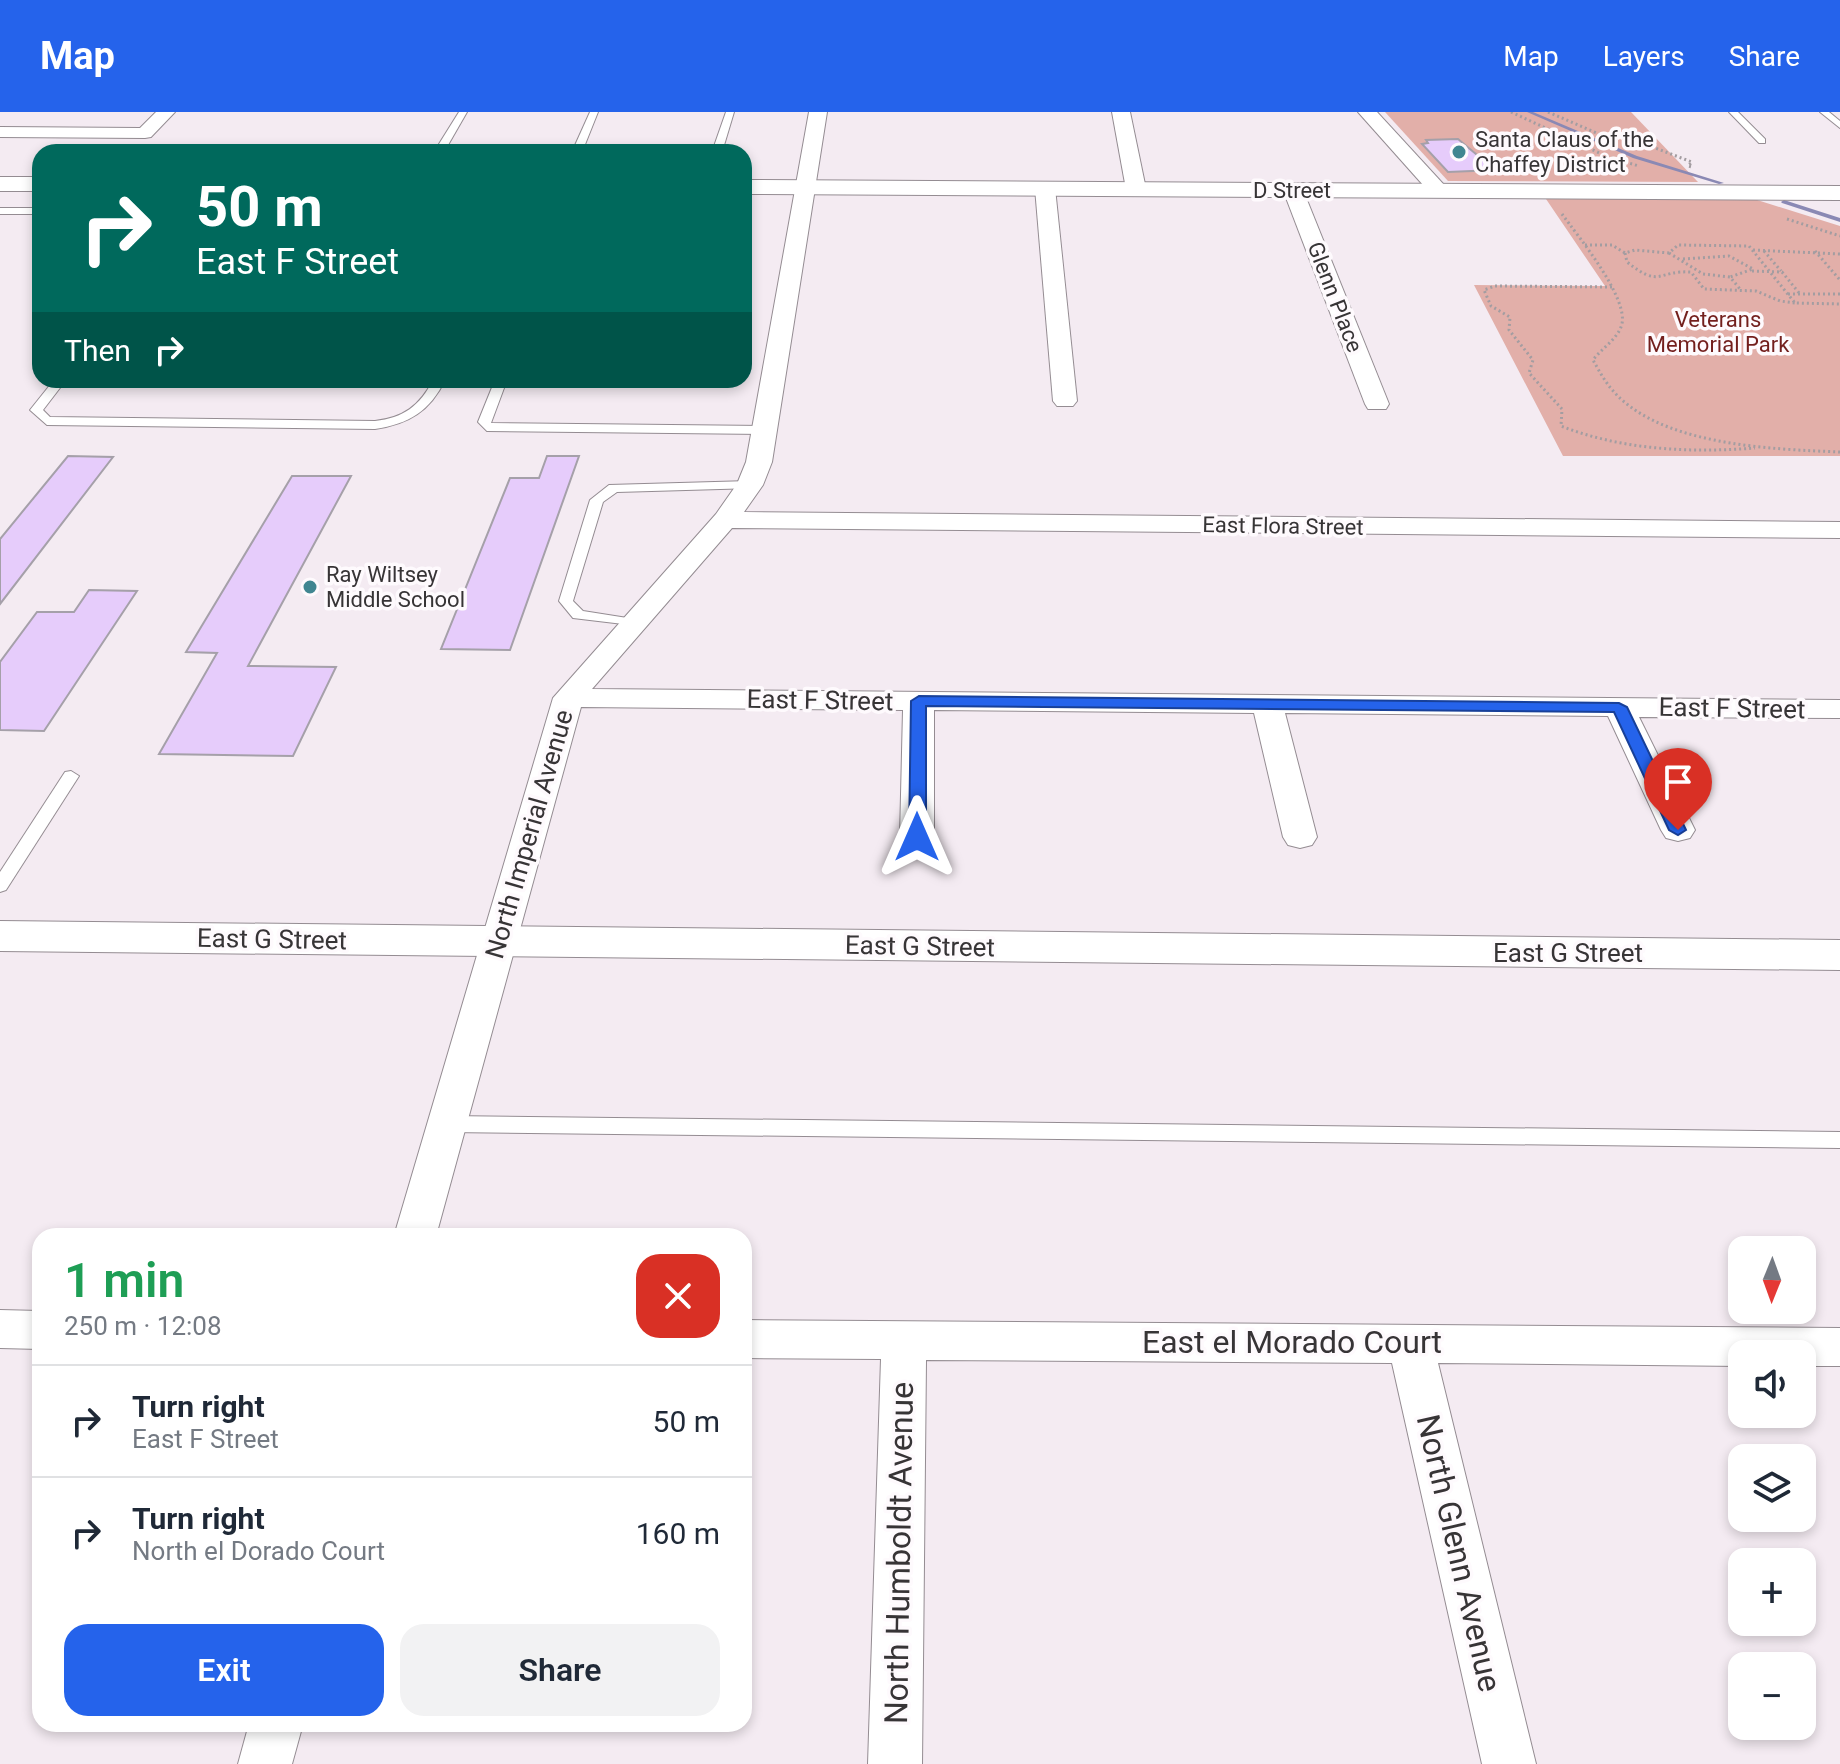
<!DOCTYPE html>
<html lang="en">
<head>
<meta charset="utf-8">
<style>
  body { margin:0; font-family:Roboto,sans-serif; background:#f2f2f3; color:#1f2937; height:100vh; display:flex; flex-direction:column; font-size:30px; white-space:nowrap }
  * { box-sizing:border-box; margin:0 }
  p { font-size:26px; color:#747a83 }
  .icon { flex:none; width:44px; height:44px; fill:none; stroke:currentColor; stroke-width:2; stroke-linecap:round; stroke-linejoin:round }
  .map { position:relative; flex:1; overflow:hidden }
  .details { position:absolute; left:32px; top:1116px; width:720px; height:504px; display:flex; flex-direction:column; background:#fff; border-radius:24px; box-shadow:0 4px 12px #0003 }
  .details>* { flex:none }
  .hud { position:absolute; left:32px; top:32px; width:720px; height:244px; border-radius:24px; box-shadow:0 4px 12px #0003; background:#00695c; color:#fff; overflow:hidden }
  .needle { width:52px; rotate:181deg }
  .controls { position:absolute; left:1728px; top:1124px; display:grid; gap:16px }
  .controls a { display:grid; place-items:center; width:88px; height:88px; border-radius:16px; background:#fff; box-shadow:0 4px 12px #0003; font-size:40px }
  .pin { position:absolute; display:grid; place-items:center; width:68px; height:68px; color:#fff; margin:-82px -34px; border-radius:50% 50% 50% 0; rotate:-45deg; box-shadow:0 0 8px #0007 }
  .pin .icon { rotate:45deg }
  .me { position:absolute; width:88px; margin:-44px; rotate:0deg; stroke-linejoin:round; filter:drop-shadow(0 0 6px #0008) }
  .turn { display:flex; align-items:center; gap:28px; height:168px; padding:0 32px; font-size:36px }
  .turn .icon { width:104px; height:104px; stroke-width:2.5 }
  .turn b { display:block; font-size:56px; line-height:68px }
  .then { display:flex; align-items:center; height:76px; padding:0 32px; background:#0003; gap:16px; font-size:30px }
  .round { display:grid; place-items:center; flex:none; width:84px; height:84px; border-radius:24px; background:#f2f2f3 }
  .summary { display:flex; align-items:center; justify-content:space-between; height:136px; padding:0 32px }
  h1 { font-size:48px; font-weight:600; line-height:60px; color:#1e9e55 }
  .primary-button { display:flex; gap:16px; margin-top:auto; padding:16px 32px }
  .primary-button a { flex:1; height:92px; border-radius:24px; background:#2563eb; color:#fff; font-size:32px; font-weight:600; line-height:92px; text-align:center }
  .primary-button a+a { background:#f2f2f3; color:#1f2937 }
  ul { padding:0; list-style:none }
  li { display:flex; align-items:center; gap:24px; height:112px; padding:0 32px; border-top:2px solid #e0e1e3 }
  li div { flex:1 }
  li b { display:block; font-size:30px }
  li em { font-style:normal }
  header { display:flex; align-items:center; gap:48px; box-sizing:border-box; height:112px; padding:0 40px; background:#2563eb; color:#fff }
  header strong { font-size:38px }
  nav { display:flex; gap:44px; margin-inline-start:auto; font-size:28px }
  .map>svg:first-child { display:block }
  .green { fill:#e2afa9 }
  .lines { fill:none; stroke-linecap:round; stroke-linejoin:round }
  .stream { fill:#8a89b4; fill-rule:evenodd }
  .building { fill:#e6ccfb; stroke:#a5a0a9; stroke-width:2 }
  .lane-casing { stroke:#948c92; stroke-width:2 }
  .street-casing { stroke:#948c92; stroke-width:2 }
  .secondary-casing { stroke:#948c92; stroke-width:2 }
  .path { stroke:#a39da1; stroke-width:3; stroke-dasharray:2 3; stroke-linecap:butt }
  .lane { fill:#fff; fill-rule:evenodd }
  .street { fill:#fff; fill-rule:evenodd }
  .secondary { fill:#fff; fill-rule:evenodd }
  .route { fill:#2563eb; stroke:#184099; stroke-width:2 }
  .poi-dot { fill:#408691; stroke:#fefafd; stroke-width:3 }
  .labels { text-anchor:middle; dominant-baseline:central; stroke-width:7; stroke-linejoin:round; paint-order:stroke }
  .far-poi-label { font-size:22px; fill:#373436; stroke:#fefafd; text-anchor:start }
  .far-street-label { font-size:22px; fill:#373436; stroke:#fefafd }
  .far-park-label { font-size:22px; fill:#731f1d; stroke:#fefafd }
  .street-label { font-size:26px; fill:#373436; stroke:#fefafd }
  .near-street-label { font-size:32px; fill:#373436; stroke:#fefafd }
</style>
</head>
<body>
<header>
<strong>Map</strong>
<nav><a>Map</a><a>Layers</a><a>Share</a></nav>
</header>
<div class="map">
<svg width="1840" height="1652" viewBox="0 0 1840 1652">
  <rect width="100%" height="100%" fill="#f4ebf2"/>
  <!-- green -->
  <g class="green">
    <path d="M1385 0H1631L1698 70 1448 69Z"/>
    <path d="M1546 87H1754L1840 114V344H1563L1474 173 1605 174Z"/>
  </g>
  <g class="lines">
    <!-- stream -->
    <g class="stream">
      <path d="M1527 0H1533L1637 44 1724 71 1719 72 1633 46Z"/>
      <path d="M1784 88 1840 106V110L1782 91 1781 90Z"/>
    </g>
  </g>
  <!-- building -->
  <g class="building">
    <path d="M1458 27 1495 58 1448 60 1422 32 1428 31 1426 28Z"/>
    <path d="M68 344 113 345 0 492V427Z"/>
    <path d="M547 344H579L510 538 441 537 510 366H539Z"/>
    <path d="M292 364H351L248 554 336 555 293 644 159 642 217 541 186 540Z"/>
    <path d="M89 478 137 479 44 619 0 618V550L37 500H74Z"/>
  </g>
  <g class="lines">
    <defs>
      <g id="lane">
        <path d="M459 0H467L444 40H434Z"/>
        <path d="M590 0H598L582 40H572Z"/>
        <path d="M726 0H734L722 40H712Z"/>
        <path d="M1729 0H1738L1765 27V31H1759Z"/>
        <path d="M1820 0H1829L1840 9V16Z"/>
        <rect x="0" y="96" width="40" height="6"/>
        <path d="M54 268H66L43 298 50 305 375 309C403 306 420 294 433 268H445C430 299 409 312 375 317L47 313 30 298Z"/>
        <path d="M495 268H507L491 311 765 314 771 318 765 322 487 319 478 310Z"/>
        <path d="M750 369 756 373 755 376 617 380 603 390 573 489 583 499 640 508V514L573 506 559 489 590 388 609 373Z"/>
        <path d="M71 659 79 664 6 778 0 780V760L65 660Z"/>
        <path d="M447 1004 1840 1020V1036L447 1020 440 1017 437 1012 440 1007Z"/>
      </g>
      <g id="street">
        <path d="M156 0H175L151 25 145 26 0 25V15L140 16Z"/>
        <path d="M809 0H827L772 350 763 373 744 400 1840 410V426L732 416 592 577 1840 588V606L1639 605 1695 718 1690 726 1678 729 1666 726 1661 718 1608 604 1285 601 1317 725 1312 733 1300 736 1288 733 1283 725 1254 601 934 598V725L929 733 917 736 905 733 900 725 903 598 581 595 436 1124H394L553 586 716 402 737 372 746 350Z"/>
        <path d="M1112 0H1130L1146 77 1143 81 1136 83 1126 77Z"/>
        <path d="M1358 0H1377L1446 75 1449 79 1446 83H1432Z"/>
        <path d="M1045 70 1055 76 1077 289 1073 294H1057L1053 289 1035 76Z"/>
        <path d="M1293 72 1303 78 1389 292 1386 297H1368L1365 292 1283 78Z"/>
        <path d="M0 1198 40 1199V1237L0 1236Z"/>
        <path d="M744 1208 1840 1216V1254H1802V1242H1742V1254L1438 1251 1536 1652H1482L1392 1251 926 1248 922 1652H868L881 1247 744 1246Z"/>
        <path d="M249 1612H303L292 1652H238Z"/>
      </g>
      <g id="secondary">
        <rect x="0" y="65" width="40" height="14"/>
        <path d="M744 68 1840 74V88L744 82Z"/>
        <path d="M0 809 1840 828V858L0 839Z"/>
      </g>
    </defs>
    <!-- lane casing -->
    <use href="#lane" class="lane-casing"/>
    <!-- street casing -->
    <use href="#street" class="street-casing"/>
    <!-- secondary casing -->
    <use href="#secondary" class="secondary-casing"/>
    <!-- path -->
    <g class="path">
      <path d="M1511 0 1608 45 1639 54"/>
      <path d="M1548 0 1599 22 1626 25 1692 50 1688 54 1692 55"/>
      <path d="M1562 102C1577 123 1632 189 1621 215 1616 228 1601 237 1593 248 1598 257 1603 266 1609 274 1655 334 1771 337 1840 340"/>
      <path d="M1787 107 1840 124"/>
      <path d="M1585 133H1612L1625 141 1635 138 1669 141 1678 133 1749 134 1795 191 1840 192"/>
      <path d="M1753 138 1840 142"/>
      <path d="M1764 139 1781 159"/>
      <path d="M1815 139 1840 168"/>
      <path d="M1625 141 1627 150C1661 177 1657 158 1691 160L1704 177 1756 179 1780 189 1795 191"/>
      <path d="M1669 141 1703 162 1730 165 1740 177"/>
      <path d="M1683 147 1729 144 1753 157 1730 165"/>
      <path d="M1752 159 1782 160 1800 182"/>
      <path d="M1612 175 1495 174 1484 178 1491 194 1510 205 1509 218 1533 248 1529 261 1562 297 1561 314C1622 338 1690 341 1755 336"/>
      <path d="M1788 182H1840"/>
    </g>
    <!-- lane -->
    <use href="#lane" class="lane"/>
    <!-- street -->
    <use href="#street" class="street"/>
    <!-- secondary -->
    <use href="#secondary" class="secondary"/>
  </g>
  <!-- route -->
  <path class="route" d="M919 584 1619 591 1627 595 1686 718 1678 723 1669 718 1614 600 926 594V725L917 731 909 725 911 589Z"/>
  <!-- markers -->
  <g class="poi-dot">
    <circle cx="1459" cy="40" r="8"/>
    <circle cx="310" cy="475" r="8"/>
  </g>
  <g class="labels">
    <!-- far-poi labels -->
    <g class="far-poi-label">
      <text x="1475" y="27">Santa Claus of the<tspan x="1475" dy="25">Chaffey District</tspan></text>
      <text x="326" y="462">Ray Wiltsey<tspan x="326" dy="25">Middle School</tspan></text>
    </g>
    <!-- far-street labels -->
    <g class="far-street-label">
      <text x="1292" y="78">D Street</text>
      <text transform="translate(1335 185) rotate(69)">Glenn Place</text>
      <text transform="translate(1283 414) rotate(1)">East Flora Street</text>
    </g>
    <!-- far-park labels -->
    <g class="far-park-label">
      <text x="1718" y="207">Veterans<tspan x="1718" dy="25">Memorial Park</tspan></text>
    </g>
    <!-- street labels -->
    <g class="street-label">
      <text transform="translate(820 588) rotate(1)">East F Street</text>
      <text transform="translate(1732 596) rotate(1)">East F Street</text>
      <text transform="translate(529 722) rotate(-74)">North Imperial Avenue</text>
      <text transform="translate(272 827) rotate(1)">East G Street</text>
      <text transform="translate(920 834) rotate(1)">East G Street</text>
      <text x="1568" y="841">East G Street</text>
    </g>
    <!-- near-street labels -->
    <g class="near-street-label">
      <text x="1292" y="1230">East el Morado Court</text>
      <text transform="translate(899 1441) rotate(-89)">North Humboldt Avenue</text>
      <text transform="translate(1459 1441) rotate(77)">North Glenn Avenue</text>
    </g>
  </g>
</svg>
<div class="controls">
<a><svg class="needle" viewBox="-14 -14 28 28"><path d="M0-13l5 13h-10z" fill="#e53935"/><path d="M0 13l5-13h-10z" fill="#747a83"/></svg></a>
<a><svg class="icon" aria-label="sound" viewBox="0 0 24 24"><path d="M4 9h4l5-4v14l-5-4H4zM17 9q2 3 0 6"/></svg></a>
<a><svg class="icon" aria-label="layers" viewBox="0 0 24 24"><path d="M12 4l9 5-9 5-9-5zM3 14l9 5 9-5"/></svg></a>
<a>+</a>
<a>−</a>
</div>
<div class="pin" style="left:1678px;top:718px;background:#d93025"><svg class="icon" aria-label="arrive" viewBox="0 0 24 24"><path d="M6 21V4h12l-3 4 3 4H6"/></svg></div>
<svg class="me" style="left:917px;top:725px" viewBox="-20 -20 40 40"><path d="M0-17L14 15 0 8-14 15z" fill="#2563eb" stroke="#fff" stroke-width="4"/></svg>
<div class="hud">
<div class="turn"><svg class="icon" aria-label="right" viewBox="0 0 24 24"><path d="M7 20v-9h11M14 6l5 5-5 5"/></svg><div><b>50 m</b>East F Street</div></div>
<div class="then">Then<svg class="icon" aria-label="right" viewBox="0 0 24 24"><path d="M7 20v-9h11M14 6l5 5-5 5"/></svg></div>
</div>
<section class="details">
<div class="summary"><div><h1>1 min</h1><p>250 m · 12:08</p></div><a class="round" style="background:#d93025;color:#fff"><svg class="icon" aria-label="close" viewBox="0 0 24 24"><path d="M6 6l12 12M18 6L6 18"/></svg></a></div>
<ul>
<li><svg class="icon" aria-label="right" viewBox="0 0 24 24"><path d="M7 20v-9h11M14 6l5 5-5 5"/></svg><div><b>Turn right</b><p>East F Street</p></div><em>50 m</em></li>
<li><svg class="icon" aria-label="right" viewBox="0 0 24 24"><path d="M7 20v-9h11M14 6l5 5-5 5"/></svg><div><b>Turn right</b><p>North el Dorado Court</p></div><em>160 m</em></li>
</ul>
<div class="primary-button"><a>Exit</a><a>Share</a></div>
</section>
</div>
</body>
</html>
